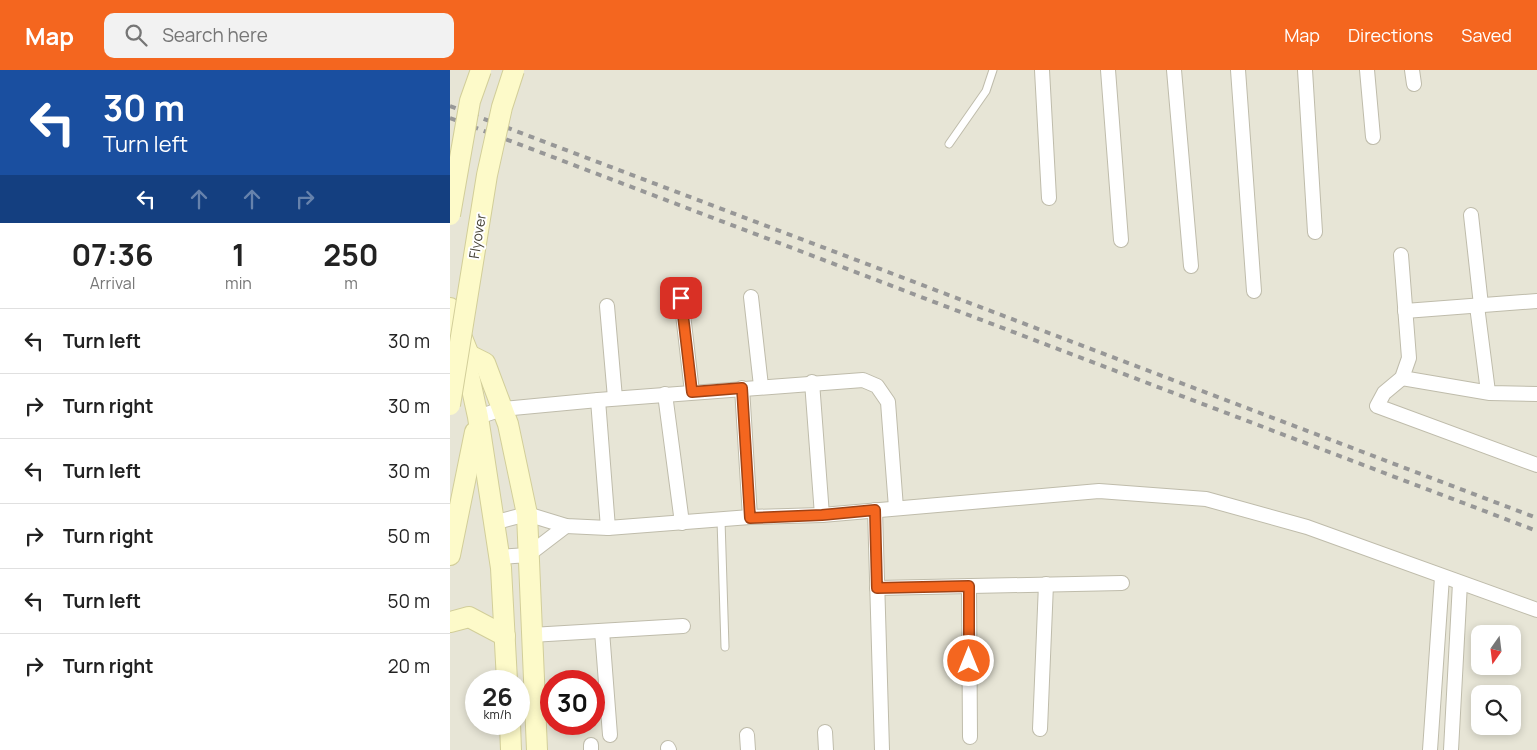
<!DOCTYPE html>
<html lang="en">
<head>
<meta charset="utf-8">
<style>
  body { margin:0; font-family:Manrope,sans-serif; background:#f2f2f2; color:#222; height:100vh; display:flex; flex-direction:column; font-size:19px; white-space:nowrap }
  * { box-sizing:border-box; margin:0 }
  p { font-size:16px; color:#767676 }
  .icon { flex:none; width:28px; height:28px; fill:none; stroke:currentColor; stroke-width:2; stroke-linecap:round; stroke-linejoin:round }
  .map { position:relative; flex:1; overflow:hidden }
  .details { display:flex; flex-direction:column; background:#fff; width:450px }
  .details>* { flex:none }
  .top-card { background:#1a4fa0; color:#fff; overflow:hidden }
  .needle { width:32px; rotate:194deg }
  .fabs { position:absolute; left:1021px; top:555px; display:grid; gap:10px }
  .fabs a { display:grid; place-items:center; width:50px; height:50px; border-radius:10px; background:#fff; box-shadow:0 2px 8px #0003; font-size:25px }
  .speed { position:absolute; left:15px; top:600px; display:flex; gap:10px; font-size:25px; font-weight:700; text-align:center }
  .speed>* { display:grid; place-content:center; width:65px; height:65px; border-radius:50%; background:#fff; box-shadow:0 2px 8px #0003; line-height:1 }
  .speed small { font-size:12px; font-weight:400 }
  .speed .limit { border:8px solid #d22; background:#fff; color:#111 }
  .pin { position:absolute; display:grid; place-items:center; width:42px; height:42px; color:#fff; margin:-21px; border-radius:10px; box-shadow:0 2px 8px #0006 }
  .me { position:absolute; width:55px; margin:-28px; rotate:0deg; stroke-linejoin:round; filter:drop-shadow(0 0 4px #0008) }
  .turn { display:flex; align-items:center; gap:18px; height:105px; padding:0 20px; font-size:22px }
  .turn .icon { width:65px; height:65px; stroke-width:2.5 }
  .turn b { display:block; font-size:35px; line-height:42px }
  .lanes { display:flex; align-items:center; height:48px; padding:0 20px; background:#0003; justify-content:center; gap:25px; direction:ltr }
  .lanes .off { opacity:.35 }
  .eta { display:flex; justify-content:space-evenly; align-items:center; height:85px; text-align:center }
  .eta b { font-size:30px; font-weight:700; line-height:35px }
  ul { padding:0; list-style:none }
  li { display:flex; align-items:center; gap:15px; height:65px; padding:0 20px; border-top:1px solid #e0e0e0 }
  li div { flex:1 }
  li b { display:block; font-size:19px }
  li em { font-style:normal }
  header { display:flex; align-items:center; gap:30px; box-sizing:border-box; height:70px; padding:0 25px; background:#f4661f; color:#fff }
  header strong { font-size:24px }
  nav { display:flex; gap:28px; margin-inline-start:auto; font-size:18px }
  .search { width:350px; height:45px; background:#f2f2f2; display:flex; align-items:center; gap:12px; box-sizing:border-box; padding:0 18px; border-radius:10px; color:#767676; font-size:19px }
  main { display:flex; flex:1; min-height:0 }
  .map>svg:first-child { display:block }
  .residential { fill:#e7e5d6; fill-rule:evenodd }
  .lines { fill:none; stroke-linecap:round; stroke-linejoin:round }
  .lane-casing { stroke:#bfbcab; stroke-width:9 }
  .street-casing { stroke:#bfbcab; stroke-width:16 }
  .secondary-casing { stroke:#d2ce99; stroke-width:22 }
  .lane { stroke:#fff; stroke-width:7 }
  .street { stroke:#fff; stroke-width:14 }
  .secondary { stroke:#fdfac9; stroke-width:20 }
  .rail { stroke:#979797; stroke-width:4; stroke-dasharray:6 6; stroke-linecap:butt }
  .secondary-bridge-casing { stroke:#d2ce99; stroke-width:22; stroke-linecap:butt }
  .secondary-bridge { stroke:#fdfac9; stroke-width:20 }
  .route-casing { stroke:#9f4214; stroke-width:12 }
  .route { stroke:#f4661f; stroke-width:9 }
  .labels { text-anchor:middle; dominant-baseline:central; stroke-width:4; stroke-linejoin:round; paint-order:stroke }
  .street-label { font-size:14px; fill:#474437; stroke:#fff }
</style>
</head>
<body>
<header>
<strong>Map</strong>
<div class="search"><svg class="icon" aria-label="search" viewBox="0 0 24 24"><circle cx="10" cy="10" r="6"/><path d="M15 15l6 6"/></svg>Search here</div>
<nav><a>Map</a><a>Directions</a><a>Saved</a></nav>
</header>
<main>
<section class="details">
<div class="top-card">
<div class="turn"><svg class="icon" aria-label="left" viewBox="0 0 24 24"><path d="M17 20v-9H6M10 6l-5 5 5 5"/></svg><div><b>30 m</b>Turn left</div></div>
<div class="lanes"><svg class="icon" aria-label="left" viewBox="0 0 24 24"><path d="M17 20v-9H6M10 6l-5 5 5 5"/></svg><svg class="icon off" aria-label="ahead" viewBox="0 0 24 24"><path d="M12 20V5M6 11l6-6 6 6"/></svg><svg class="icon off" aria-label="ahead" viewBox="0 0 24 24"><path d="M12 20V5M6 11l6-6 6 6"/></svg><svg class="icon off" aria-label="right" viewBox="0 0 24 24"><path d="M7 20v-9h11M14 6l5 5-5 5"/></svg></div>
</div>
<div class="eta">
<div><b>07:36</b><p>Arrival</p></div>
<div><b>1</b><p>min</p></div>
<div><b>250</b><p>m</p></div>
</div>
<ul>
<li><svg class="icon" aria-label="left" viewBox="0 0 24 24"><path d="M17 20v-9H6M10 6l-5 5 5 5"/></svg><div><b>Turn left</b></div><em>30 m</em></li>
<li><svg class="icon" aria-label="right" viewBox="0 0 24 24"><path d="M7 20v-9h11M14 6l5 5-5 5"/></svg><div><b>Turn right</b></div><em>30 m</em></li>
<li><svg class="icon" aria-label="left" viewBox="0 0 24 24"><path d="M17 20v-9H6M10 6l-5 5 5 5"/></svg><div><b>Turn left</b></div><em>30 m</em></li>
<li><svg class="icon" aria-label="right" viewBox="0 0 24 24"><path d="M7 20v-9h11M14 6l5 5-5 5"/></svg><div><b>Turn right</b></div><em>50 m</em></li>
<li><svg class="icon" aria-label="left" viewBox="0 0 24 24"><path d="M17 20v-9H6M10 6l-5 5 5 5"/></svg><div><b>Turn left</b></div><em>50 m</em></li>
<li><svg class="icon" aria-label="right" viewBox="0 0 24 24"><path d="M7 20v-9h11M14 6l5 5-5 5"/></svg><div><b>Turn right</b></div><em>20 m</em></li>
</ul>
</section>
<div class="map">
<svg width="1087" height="680" viewBox="0 0 1087 680">
  <rect width="100%" height="100%" fill="#f4f2e8"/>
  <!-- residential -->
  <path class="residential" d="M0 0H1087V680H0ZM1030 564H1062V596H1030ZM26 611H69V654H26ZM101 611H144V654H101ZM1030 624H1062V656H1030Z"/>
  <g class="lines">
    <defs>
      <g id="lane">
        <path d="M499 74 536 21 543 0"/>
        <path d="M271 450 275 577"/>
      </g>
      <g id="street">
        <path d="M592 0 599 128"/>
        <path d="M658 0 671 170"/>
        <path d="M724 0 741 196"/>
        <path d="M788 0 804 221"/>
        <path d="M855 0 865 162"/>
        <path d="M917 0 923 67"/>
        <path d="M962 0 964 14"/>
        <path d="M1021 145 1031 235"/>
        <path d="M951 185 959 288 952 308 934 323 927 336 1087 395"/>
        <path d="M231 227 242 322"/>
        <path d="M301 227 311 316"/>
        <path d="M157 236 165 328"/>
        <path d="M1027 236 1038 322"/>
        <path d="M955 241 1087 231"/>
        <path d="M952 308 1040 323 1087 324"/>
        <path d="M362 312 372 445"/>
        <path d="M292 318 300 447"/>
        <path d="M215 324 232 453"/>
        <path d="M148 330 158 458"/>
        <path d="M28 347 52 339 148 330 413 310 427 316 438 332 446 438"/>
        <path d="M425 440 432 680"/>
        <path d="M43 453 77 444 116 456 158 458 300 447 372 445 649 421 756 429 857 457 1087 540"/>
        <path d="M49 487 78 485 116 456"/>
        <path d="M519 516 520 667"/>
        <path d="M427 518 672 513"/>
        <path d="M152 561 160 665"/>
        <path d="M81 565 233 556"/>
        <path d="M590 659 596 514"/>
        <path d="M375 662 376 680"/>
        <path d="M297 665 298 680"/>
        <path d="M141 675V680"/>
        <path d="M218 678 219 680"/>
        <path d="M980 680 992 507"/>
        <path d="M1001 680 1010 513"/>
      </g>
      <g id="secondary">
        <path d="M0 238 19 285 18 301 28 347 51 498 57 611"/>
        <path d="M19 285 35 293 58 354 77 444 87 680"/>
        <path d="M0 485 25 362"/>
        <path d="M0 552 19 547 55 566"/>
        <path d="M60 654 61 680"/>
      </g>
    </defs>
    <!-- lane casing -->
    <use href="#lane" class="lane-casing"/>
    <!-- street casing -->
    <use href="#street" class="street-casing"/>
    <!-- secondary casing -->
    <use href="#secondary" class="secondary-casing"/>
    <!-- lane -->
    <use href="#lane" class="lane"/>
    <!-- street -->
    <use href="#street" class="street"/>
    <!-- secondary -->
    <use href="#secondary" class="secondary"/>
    <!-- rail -->
    <g class="rail">
      <path d="M0 36 1087 448"/>
      <path d="M0 48 1087 461"/>
    </g>
    <defs>
      <g id="secondary-bridge">
        <path d="M0 145 20 31 31 0"/>
        <path d="M0 335 37 105 52 37 64 0"/>
      </g>
    </defs>
    <!-- secondary-bridge casing -->
    <use href="#secondary-bridge" class="secondary-bridge-casing"/>
    <!-- secondary-bridge -->
    <use href="#secondary-bridge" class="secondary-bridge"/>
  </g>
  <g class="lines">
    <defs>
      <path id="route" d="M231 228 242 322 292 318 300 448 372 445 425 440 427 518 519 516V591"/>
    </defs>
    <!-- route casing -->
    <use href="#route" class="route-casing"/>
    <!-- route -->
    <use href="#route" class="route"/>
  </g>
  <g class="labels">
    <!-- street labels -->
    <g class="street-label">
      <text transform="translate(27 166) rotate(-81)">Flyover</text>
    </g>
  </g>
</svg>
<div class="fabs">
<a><svg class="needle" viewBox="-14 -14 28 28"><path d="M0-13l5 13h-10z" fill="#e53935"/><path d="M0 13l5-13h-10z" fill="#767676"/></svg></a>
<a><svg class="icon" aria-label="search" viewBox="0 0 24 24"><circle cx="10" cy="10" r="6"/><path d="M15 15l6 6"/></svg></a>
</div>
<div class="speed"><div>26<small>km/h</small></div><div class="limit">30</div></div>
<div class="pin" style="left:231px;top:228px;background:#d93025"><svg class="icon" aria-label="arrive" viewBox="0 0 24 24"><path d="M6 21V4h12l-3 4 3 4H6"/></svg></div>
<svg class="me" style="left:519px;top:591px" viewBox="-20 -20 40 40"><circle r="17" fill="#f4661f" stroke="#fff" stroke-width="3"/><path d="M0-11L8 9 0 5-8 9z" fill="#fff"/></svg>
</div>
</main>
</body>
</html>
